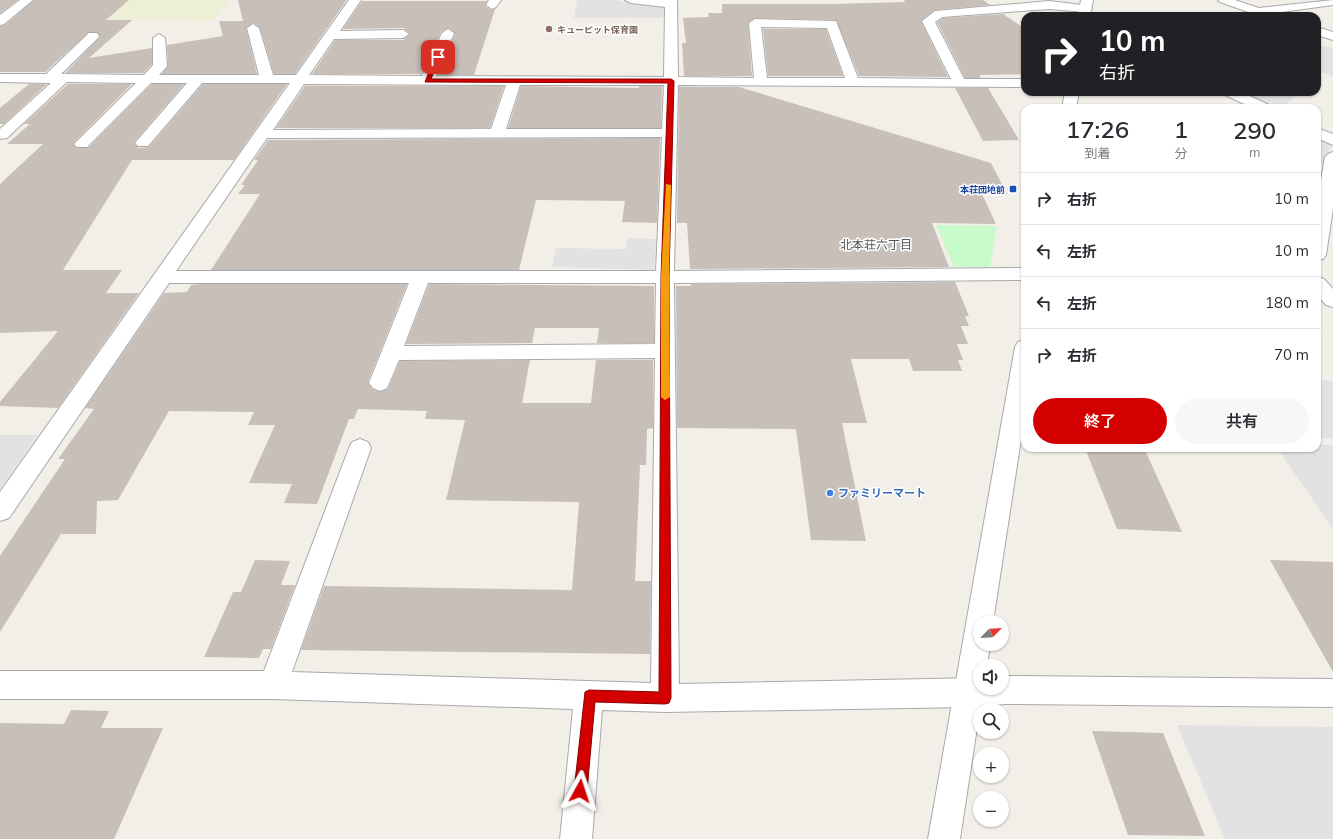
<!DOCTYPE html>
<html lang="ja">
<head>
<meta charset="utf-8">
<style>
  body { margin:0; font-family:Mulish,"Noto Sans JP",sans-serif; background:#f7f7f7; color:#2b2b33; height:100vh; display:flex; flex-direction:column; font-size:15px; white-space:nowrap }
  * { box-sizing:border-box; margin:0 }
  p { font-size:13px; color:#7c7c81 }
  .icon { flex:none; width:22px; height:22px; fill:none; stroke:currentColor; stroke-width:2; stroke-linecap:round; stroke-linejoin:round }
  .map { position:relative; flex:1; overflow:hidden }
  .drawer { position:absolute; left:1021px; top:104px; width:300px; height:348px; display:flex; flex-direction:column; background:#fff; border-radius:12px; box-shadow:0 1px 3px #0004 }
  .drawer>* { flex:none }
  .top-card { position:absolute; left:1021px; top:12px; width:300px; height:84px; border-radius:12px; box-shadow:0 1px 3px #0004; background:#202124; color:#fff; overflow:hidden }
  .needle { width:26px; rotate:66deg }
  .buttons { position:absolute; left:973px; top:615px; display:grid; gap:8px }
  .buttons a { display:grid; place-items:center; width:36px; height:36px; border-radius:50%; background:#fff; box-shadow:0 1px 3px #0004; font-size:20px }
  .pin { position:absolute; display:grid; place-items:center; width:34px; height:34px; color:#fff; margin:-17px; border-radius:8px; box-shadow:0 2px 6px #0006 }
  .me { position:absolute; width:44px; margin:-22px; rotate:5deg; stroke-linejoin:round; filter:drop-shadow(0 0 3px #0008) }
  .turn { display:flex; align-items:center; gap:14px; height:84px; padding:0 12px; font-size:18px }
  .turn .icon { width:52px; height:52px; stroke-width:2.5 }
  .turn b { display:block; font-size:28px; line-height:34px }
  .eta { display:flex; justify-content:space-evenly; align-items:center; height:68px; text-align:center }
  .eta b { font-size:24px; font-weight:600; line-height:28px }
  .cta { display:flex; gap:8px; margin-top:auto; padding:8px 12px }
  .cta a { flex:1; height:46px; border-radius:24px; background:#d40000; color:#fff; font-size:16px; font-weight:600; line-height:46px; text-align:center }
  .cta a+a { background:#f7f7f7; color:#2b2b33 }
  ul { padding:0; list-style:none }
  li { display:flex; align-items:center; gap:12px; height:52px; padding:0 12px; border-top:1px solid #e1e1e2 }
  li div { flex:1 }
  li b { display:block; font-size:15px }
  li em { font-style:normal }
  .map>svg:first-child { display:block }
  .farmland { fill:#eef0d5 }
  .park { fill:#c8facc }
  .parking { fill:#e2e2e2 }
  .building { fill:#c7bfb8 }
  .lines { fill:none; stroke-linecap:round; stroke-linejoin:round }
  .minor-casing { stroke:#a9a9a9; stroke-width:2 }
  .tertiary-casing { stroke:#a9a9a9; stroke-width:2 }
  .minor { fill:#fff; fill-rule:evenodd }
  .tertiary { fill:#fff; fill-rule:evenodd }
  .route { fill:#d40000; stroke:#8a0000 }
  .slow { fill:#f59e0b }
  .education-dot { fill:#8d6e63; stroke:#fff; stroke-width:1.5 }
  .transit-dot { fill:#1a4fb4; stroke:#fff; stroke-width:1.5 }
  .shop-dot { fill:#3f7fe0; stroke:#fff; stroke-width:1.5 }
  .labels { text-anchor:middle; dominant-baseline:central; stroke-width:3; stroke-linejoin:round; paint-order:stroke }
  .far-education-label { font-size:9px; font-weight:bold; fill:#785e54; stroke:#fff; text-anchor:start }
  .far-transit-label { font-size:9px; font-weight:bold; fill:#164399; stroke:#fff; text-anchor:end }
  .shop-label { font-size:11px; font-weight:bold; fill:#366cbe; stroke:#fff; text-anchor:start }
  .neighbourhood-label { font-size:12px; fill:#555; stroke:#fff }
</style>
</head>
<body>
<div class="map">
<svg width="1333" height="839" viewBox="0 0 1333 839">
  <rect width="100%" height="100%" fill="#f2efe9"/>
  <!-- farmland -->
  <path class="farmland" d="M39 0H231L211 21 164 20 171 13 163 20 14 18Z"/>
  <!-- park -->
  <path class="park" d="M936 225 997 226 990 267H954Z"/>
  <!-- parking -->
  <g class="parking">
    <path d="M577 0H615L637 5 665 7 663 18H574Z"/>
    <path d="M1317 45 1333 48V76L1317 71Z"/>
    <path d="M1242 92H1301L1281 108H1277Z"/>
    <path d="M1317 135 1322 138 1331 147 1323 164H1317Z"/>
    <path d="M627 238 656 239 654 270 552 267 556 248 626 249Z"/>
    <path d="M1317 380 1333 381V438H1317Z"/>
    <path d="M0 435H38L0 489Z"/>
    <path d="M1317 445H1333V529L1277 448H1317Z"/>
    <path d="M1177 725 1333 727V839H1225Z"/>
  </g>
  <!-- building -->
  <g class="building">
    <path d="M0 0H18L0 13Z"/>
    <path d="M34 0H129L106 20H132L89 58 152 48V64L143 73H65L100 37 97 32H89L45 72H0V26L5 25Z"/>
    <path d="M238 0H346V1L295 74H274L260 28 254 23 246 28 257 74H162L168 66 167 45 223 36 219 21H243Z"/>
    <path d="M904 0H983L990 5 935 10 921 21 948 77 859 76 836 20 755 18 748 23 752 76H684L682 43H686L683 18 709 17 708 13H722V4H835L905 2Z"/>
    <path d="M362 1H487L485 6 491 10 495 9 474 75H438L455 34 449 28 441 32 421 74H312L335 40H403L410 34 403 28 343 29Z"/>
    <path d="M1003 14 1025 29V74L979 75 981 78H965L937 22 943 18Z"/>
    <path d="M763 29H826L843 76H768Z"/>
    <path d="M29 84H47L4 124H0V108Z"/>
    <path d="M68 84H132L73 143 77 148H88L152 84H184L134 142 138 148 149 147 203 84H287L234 160H132L63 270H122L106 293H139L58 408 0 406V402L58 331 0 333V184L43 144H7L30 124H24Z"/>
    <path d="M305 86H504L490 128H276Z"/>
    <path d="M521 86 639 88V86H662L661 128H508Z"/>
    <path d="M679 87H739L991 163 1007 194H982L996 224 932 223 949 267 690 269 687 223H677Z"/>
    <path d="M955 88H988L1019 140 983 141Z"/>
    <path d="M660 138 657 223 622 222 625 201 536 200 519 270H211L260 194H238L245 185H241L258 160H254L268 140Z"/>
    <path d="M955 282 969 316H965L969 326H961L968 344H957L963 360H958L962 371H913L909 359H851L867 423H842L866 541 811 540 796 430 794 429 677 428 676 286H691V284Z"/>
    <path d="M201 284H407L368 382 372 389 379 392 388 389 400 361 530 360 522 403H591L596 360H653V428L647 429 646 465H640L635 581H651L650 654 301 650 324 586 572 590 579 502 446 500 465 420 425 419 427 411 358 409 354 419H349L317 504 284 503 292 484 249 483 275 425H248L254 412 169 411 118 500 97 501 96 534H61L0 632V556L65 459H58L94 409 85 408 164 293 187 292 191 285Z"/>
    <path d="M429 284 654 286V343H597L599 328H535L532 343 406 344Z"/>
    <path d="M1085 448 1145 450 1182 532 1117 529Z"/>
    <path d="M255 560 290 561 281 585H295L271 649H263L259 658 204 657 233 592H241Z"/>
    <path d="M1270 560 1333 562V672Z"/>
    <path d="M71 710 109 711 101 728H163L114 839H0V723L64 724Z"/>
    <path d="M1092 731 1163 733 1205 836 1128 835Z"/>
  </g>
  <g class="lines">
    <defs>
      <g id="minor">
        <path d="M20 0H33L4 24 0 25V15Z"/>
        <path d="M349 0H361L340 31 403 30 409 34 403 38 334 39 309 75 422 76 442 33 448 29 454 33 436 76 664 77 665 7 631 3 625 0H677L678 77 754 78 749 23 755 19 836 21 858 78 951 79 922 21 935 11 1049 1 1090 6 1092 8 1090 10 1086 12 1049 9 942 17 935 22 964 79H1025V87L678 85 674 271 1025 268V280L674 283 679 684 980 678V688H1002V676H1005L1333 679V707L1005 704 967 707 665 712 602 710 592 839H560L573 709 273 699H0V671H264L349 448 352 442 360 439 368 442 371 448 292 672 651 683 655 358 399 360 387 388 380 391 373 388 369 383 409 283H169L9 518 0 521V492L290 83H202L148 146H138L135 143 187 83H151L87 147H77L74 144 77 141 136 83 67 82 7 138 0 139V129L51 83 0 82V74H46L89 33H97L99 36 97 39 61 74 144 75 153 65V38L159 34 165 38 167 66 159 75H259L247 28 253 24 259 28 273 75H296ZM761 27 827 28 845 78H767ZM304 84 506 85 491 129 273 130ZM520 85H664L662 129H506ZM662 137 656 271H176L267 138ZM428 283H656L655 344 404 346Z"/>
        <path d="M489 0H501L496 7 492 9 486 5Z"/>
        <path d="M1218 0H1235L1259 8 1333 0V5L1274 13 1276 16H1249L1251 13 1220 2Z"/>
        <path d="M1317 27 1333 32V40L1317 35Z"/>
        <path d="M1223 92H1241L1269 105 1271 108H1253L1225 95Z"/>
        <path d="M1317 128 1333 134V145L1317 138Z"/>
        <path d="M1333 152V208L1326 255 1323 259 1317 260V204L1325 157 1328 154Z"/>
        <path d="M1317 277 1324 279 1333 289V307L1326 305 1317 295Z"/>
      </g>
      <g id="tertiary">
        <path d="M1081 0H1093L1090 16H1078Z"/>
        <path d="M1065 92H1079L1076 108H1062Z"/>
        <path d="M1025 340V413L993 622H980V644H990L987 666H980V688H983L960 839H928L1015 347 1018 342Z"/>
      </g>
    </defs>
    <!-- minor casing -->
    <use href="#minor" class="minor-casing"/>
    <!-- tertiary casing -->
    <use href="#tertiary" class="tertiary-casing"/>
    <!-- minor -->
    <use href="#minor" class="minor"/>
    <!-- tertiary -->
    <use href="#tertiary" class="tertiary"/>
  </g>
  <!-- route -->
  <path class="route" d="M438 55 440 57 431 79H671L674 81 669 277 671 698 669 703 665 704 595 702 587 791 585 796 580 798 576 796 574 791 585 692 589 690 659 692 661 277 668 83 425 82 435 57Z"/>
  <!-- slow -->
  <path class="slow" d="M666 184 671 185 669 277 670 397 665 400 661 397V277Z"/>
  <!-- markers -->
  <circle class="education-dot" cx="549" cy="29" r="4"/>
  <rect class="transit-dot" x="1009" y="185" width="8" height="8" rx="2"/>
  <circle class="shop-dot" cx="830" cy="493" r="4"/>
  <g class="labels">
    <!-- far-education labels -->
    <g class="far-education-label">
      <text x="557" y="29">キューピット保育園</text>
    </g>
    <!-- far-transit labels -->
    <g class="far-transit-label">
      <text x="1005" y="189">本荘団地前</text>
    </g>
    <!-- shop labels -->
    <g class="shop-label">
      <text x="838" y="493">ファミリーマート</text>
    </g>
    <!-- neighbourhood labels -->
    <g class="neighbourhood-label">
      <text x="876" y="244">北本荘六丁目</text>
    </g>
  </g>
</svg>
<div class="buttons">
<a><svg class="needle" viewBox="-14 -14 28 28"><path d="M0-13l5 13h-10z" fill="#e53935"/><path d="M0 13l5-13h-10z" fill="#7c7c81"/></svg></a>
<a><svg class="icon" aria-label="sound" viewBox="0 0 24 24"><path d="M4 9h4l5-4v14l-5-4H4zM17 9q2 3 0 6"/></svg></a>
<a><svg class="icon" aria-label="search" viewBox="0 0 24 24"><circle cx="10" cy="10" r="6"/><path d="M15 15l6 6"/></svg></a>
<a>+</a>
<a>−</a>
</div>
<div class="pin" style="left:438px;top:57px;background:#d93025"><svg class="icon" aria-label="arrive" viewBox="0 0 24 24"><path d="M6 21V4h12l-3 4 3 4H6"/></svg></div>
<svg class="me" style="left:580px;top:791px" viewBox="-20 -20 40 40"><path d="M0-17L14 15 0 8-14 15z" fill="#d40000" stroke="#fff" stroke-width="4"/></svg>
<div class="top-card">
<div class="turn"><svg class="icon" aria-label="right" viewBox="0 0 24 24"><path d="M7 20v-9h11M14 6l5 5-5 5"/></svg><div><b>10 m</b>右折</div></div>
</div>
<section class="drawer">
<div class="eta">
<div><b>17:26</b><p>到着</p></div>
<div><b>1</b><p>分</p></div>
<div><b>290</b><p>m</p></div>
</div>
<ul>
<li><svg class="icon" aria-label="right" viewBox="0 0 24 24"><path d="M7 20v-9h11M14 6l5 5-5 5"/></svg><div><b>右折</b></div><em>10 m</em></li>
<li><svg class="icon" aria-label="left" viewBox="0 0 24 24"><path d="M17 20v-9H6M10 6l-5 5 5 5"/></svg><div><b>左折</b></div><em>10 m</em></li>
<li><svg class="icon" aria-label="left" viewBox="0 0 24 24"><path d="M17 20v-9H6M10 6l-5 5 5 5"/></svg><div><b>左折</b></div><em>180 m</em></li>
<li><svg class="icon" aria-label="right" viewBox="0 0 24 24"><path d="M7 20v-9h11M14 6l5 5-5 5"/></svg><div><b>右折</b></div><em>70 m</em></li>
</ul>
<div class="cta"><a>終了</a><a>共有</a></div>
</section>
</div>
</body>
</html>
